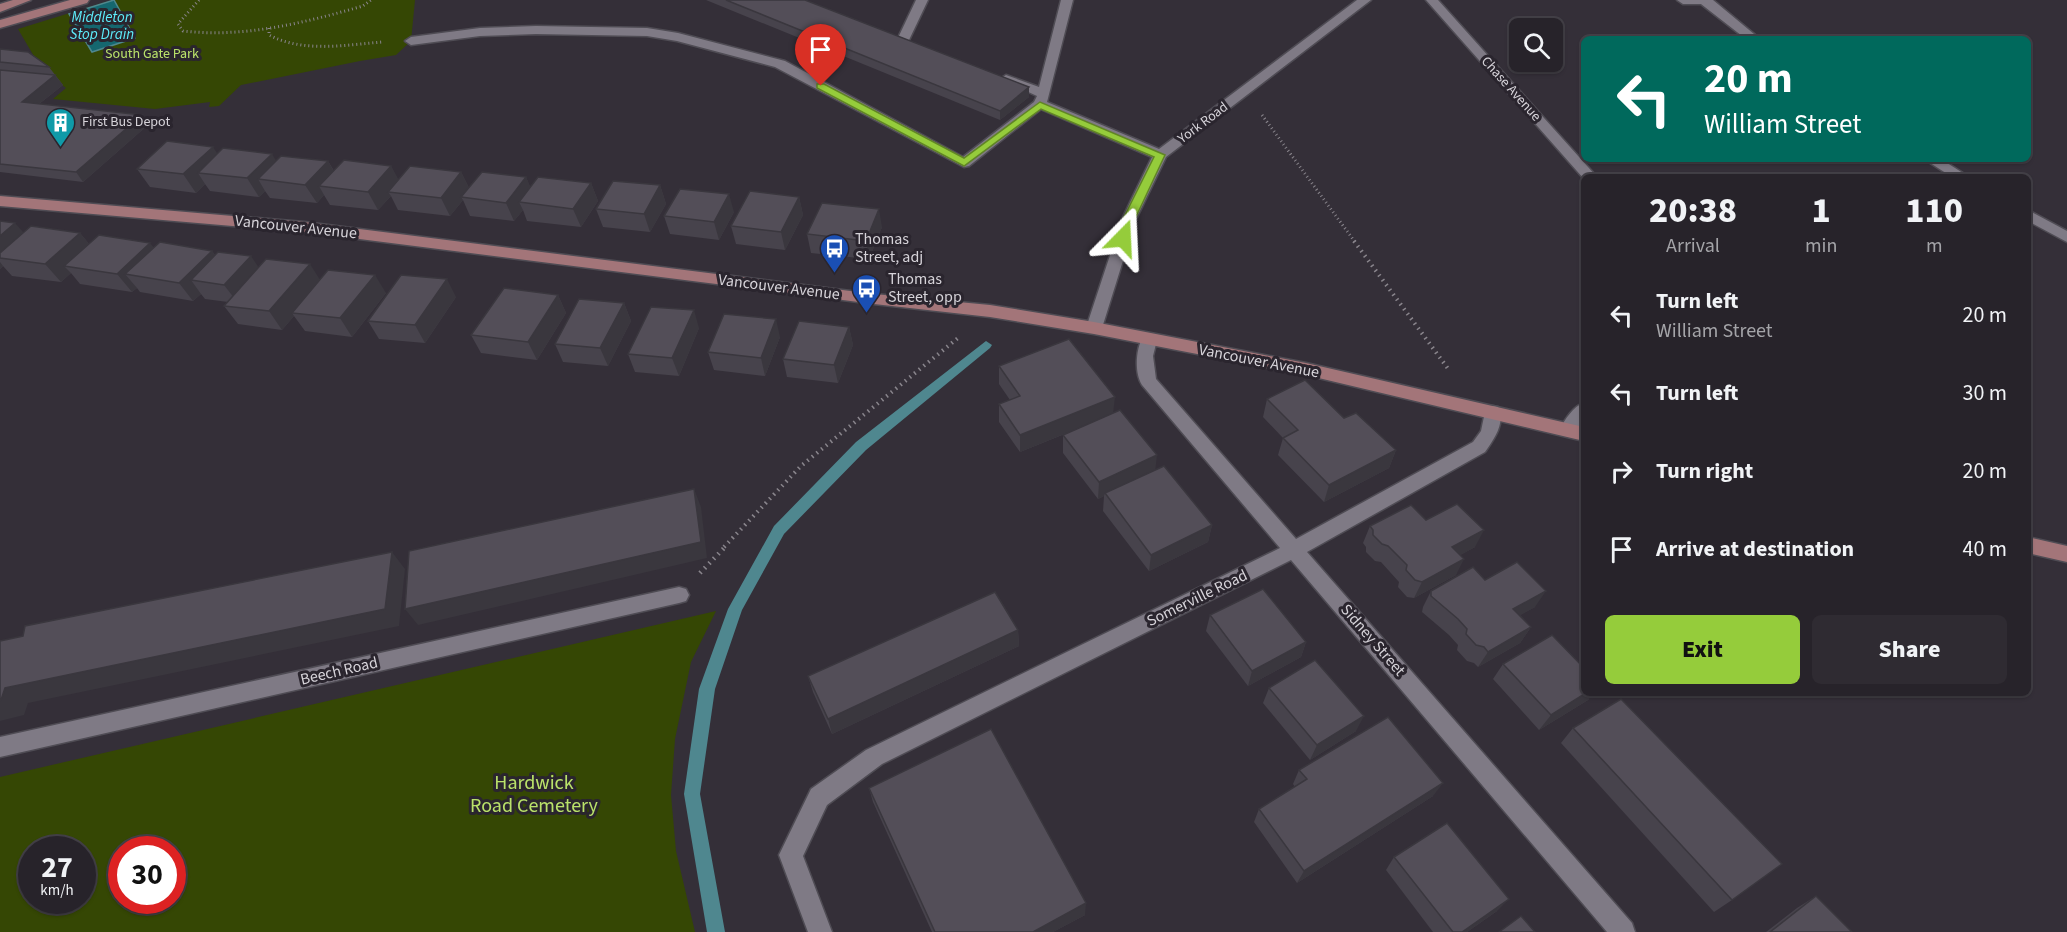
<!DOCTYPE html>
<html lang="en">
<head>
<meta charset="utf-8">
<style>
  body { margin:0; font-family:"Source Sans 3",sans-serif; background:#2f2b32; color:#f1f3f6; height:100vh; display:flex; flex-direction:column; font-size:22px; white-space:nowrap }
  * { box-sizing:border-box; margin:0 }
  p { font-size:20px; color:#a4a4a8 }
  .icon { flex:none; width:33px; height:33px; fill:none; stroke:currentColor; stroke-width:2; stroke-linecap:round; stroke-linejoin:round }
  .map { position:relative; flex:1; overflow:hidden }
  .side { position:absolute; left:1581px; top:174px; width:450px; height:522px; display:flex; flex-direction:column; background:#27232a; border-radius:9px; box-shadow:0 2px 4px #0004,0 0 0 2px #434047 }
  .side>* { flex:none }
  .banner { position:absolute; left:1581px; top:36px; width:450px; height:126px; border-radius:9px; box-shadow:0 2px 4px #0004,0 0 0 2px #434047; background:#00695c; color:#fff; overflow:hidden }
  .tools { position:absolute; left:1509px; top:18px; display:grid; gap:12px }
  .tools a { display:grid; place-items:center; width:54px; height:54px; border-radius:9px; background:#27232a; box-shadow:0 2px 4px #0004,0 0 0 2px #434047; font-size:30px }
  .speed { position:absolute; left:18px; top:836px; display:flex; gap:12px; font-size:30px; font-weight:700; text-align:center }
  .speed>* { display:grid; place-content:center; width:78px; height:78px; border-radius:50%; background:#27232a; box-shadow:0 2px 4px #0004,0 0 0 2px #434047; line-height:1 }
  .speed small { font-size:15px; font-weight:400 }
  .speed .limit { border:9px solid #d22; background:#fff; color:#111 }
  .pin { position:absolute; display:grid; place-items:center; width:51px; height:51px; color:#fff; margin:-62px -26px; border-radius:50% 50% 50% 0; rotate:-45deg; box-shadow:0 0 6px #0007 }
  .pin .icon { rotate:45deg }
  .me { position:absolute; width:66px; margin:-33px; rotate:21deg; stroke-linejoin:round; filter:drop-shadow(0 0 4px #0008) }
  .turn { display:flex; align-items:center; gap:21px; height:126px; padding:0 24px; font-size:27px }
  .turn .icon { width:78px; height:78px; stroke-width:2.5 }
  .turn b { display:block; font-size:42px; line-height:51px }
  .eta { display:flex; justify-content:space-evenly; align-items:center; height:102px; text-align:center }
  .eta b { font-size:36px; font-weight:800; line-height:42px }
  .action { display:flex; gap:12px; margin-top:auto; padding:12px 24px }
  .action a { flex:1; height:69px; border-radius:9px; background:#95cc3b; color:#111; font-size:24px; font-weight:800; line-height:69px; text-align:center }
  .action a+a { background:#2f2b32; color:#f1f3f6 }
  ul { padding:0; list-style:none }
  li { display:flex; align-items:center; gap:18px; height:78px; padding:0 24px }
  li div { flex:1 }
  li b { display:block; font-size:22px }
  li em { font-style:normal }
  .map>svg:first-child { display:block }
  .green { fill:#354704; fill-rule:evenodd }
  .water { fill:#15676f; stroke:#4f878f; stroke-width:1.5 }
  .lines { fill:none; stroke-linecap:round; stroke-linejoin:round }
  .stream { fill:#4f878f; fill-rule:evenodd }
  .minor-casing { stroke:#4f4c54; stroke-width:3 }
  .major-casing { stroke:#4f4c54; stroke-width:3 }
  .path-far2 { stroke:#89858c; stroke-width:3; stroke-dasharray:1 3; stroke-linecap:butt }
  .path-far1 { stroke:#89858c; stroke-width:4; stroke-dasharray:1.5 4.5; stroke-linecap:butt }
  .path { stroke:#89858c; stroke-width:4.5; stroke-dasharray:1.5 5; stroke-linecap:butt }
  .minor { fill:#7f7a85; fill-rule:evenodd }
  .major { fill:#a37579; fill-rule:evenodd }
  .wall { fill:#47434c }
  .shaded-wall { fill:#3a373e }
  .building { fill:#534e58; stroke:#3a373e; stroke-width:1.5 }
  .route { fill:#95cc3b; stroke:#618526; stroke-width:1.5 }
  .labels { text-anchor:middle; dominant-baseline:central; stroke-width:6; stroke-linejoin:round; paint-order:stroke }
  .far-park-label { font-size:14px; fill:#bae26a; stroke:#2a252e }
  .far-street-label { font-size:14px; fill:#d6d3d9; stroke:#2a252e }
  .far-poi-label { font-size:14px; fill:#d6d3d9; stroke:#2a252e; text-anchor:start }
  .far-water-label { font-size:15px; font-style:italic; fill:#5dedfb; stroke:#2a252e }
  .street-label { font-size:16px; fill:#d6d3d9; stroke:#2a252e }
  .poi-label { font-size:16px; fill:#d6d3d9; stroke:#2a252e; text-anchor:start }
  .near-park-label { font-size:20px; fill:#bae26a; stroke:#2a252e }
</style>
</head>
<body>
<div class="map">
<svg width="2067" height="932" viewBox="0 0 2067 932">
  <rect width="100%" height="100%" fill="#342f38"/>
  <!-- green -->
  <g class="green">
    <path d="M112 0H415L411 41 396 55 360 61 241 85 219 106 209 107 210 102 155 109 53 99 66 88 42 70 18 29Z"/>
    <path d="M716 611 691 662 675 739 671 795 676 851 695 932H0V777ZM32 849H82V900H32ZM122 849H172V900H122Z"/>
  </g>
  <!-- water -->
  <path class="water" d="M114 0 135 38 92 52 69 14Z"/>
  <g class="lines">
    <!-- stream -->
    <path class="stream" d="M986 341 992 345 990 348 866 450 784 534 742 610 715 689 700 794 725 932H707L684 794 699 689 728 609 774 526 856 442Z"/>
    <defs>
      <g id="minor">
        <path d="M916 0H928L909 40 907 43H899L897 40Z"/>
        <path d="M1061 0H1073L1047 102 1159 149 1357 0H1371L1166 157 1136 219 1102 328 1100 332H1088L1086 328 1122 219 1152 157 1041 109 969 166 964 167 775 67 677 41 647 36 536 34 480 36 411 45 405 41 411 37 480 28 536 26 647 28 678 33 785 61 963 157 1034 102 1037 96 1000 79 1006 75 1039 87Z"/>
        <path d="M1426 0H1438L1597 177H1584V179Z"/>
        <path d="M1677 0H1713L1760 39H1746L1701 4H1683Z"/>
        <path d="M1924 159H1941L1969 177H1952Z"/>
        <path d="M2028 210 2067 231V242L2028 221Z"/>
        <path d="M1149 334 1155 336 1157 340 1153 356 1156 379 1296 539 1473 442 1481 431 1486 407 1492 406 1498 407C1506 423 1494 439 1485 452L1307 552 1632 923 1635 932H1607L1291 560 882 764 827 805 803 856 832 932H808L779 855 811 789 866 750 1280 548 1142 385C1134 372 1136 349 1143 336Z"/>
        <path d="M1584 403C1584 417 1582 441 1562 435L1559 430C1565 420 1573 406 1584 403Z"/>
        <path d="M679 587 686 589 689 595 686 601 679 603 0 757V737Z"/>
      </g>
      <g id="major">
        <path d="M13 0H31L0 12V4Z"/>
        <path d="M70 0H89L87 3 0 28V20Z"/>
        <path d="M0 196 304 222 874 294 990 305 1094 322 1306 363 1584 427V441L1306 375 1094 334 990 317 874 304 304 232 0 206Z"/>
        <path d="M2028 537 2067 546V562L2028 553Z"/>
      </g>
    </defs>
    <!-- minor casing -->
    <use href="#minor" class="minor-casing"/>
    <!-- major casing -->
    <use href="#major" class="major-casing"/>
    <!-- path-far2 -->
    <g class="path-far2">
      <path d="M199 0 178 24 183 31C245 38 303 23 363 6L371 0"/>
      <path d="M269 28V35C303 53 345 45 382 42"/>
      <path d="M1262 115 1355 242"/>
    </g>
    <!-- path-far1 -->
    <g class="path-far1">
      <path d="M1354 241 1449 370"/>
      <path d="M724 547 801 466 958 338"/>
    </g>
    <!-- path -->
    <path class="path" d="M700 573 726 546"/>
    <!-- minor -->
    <use href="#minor" class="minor"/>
    <!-- major -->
    <use href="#major" class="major"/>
  </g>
  <!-- wall -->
  <g class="wall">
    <path d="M706 0H805L1029 87V97L1000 120Z"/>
    <path d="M0 49 49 67 63 85 39 104 142 115 149 124 83 182 0 172Z"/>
    <path d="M218 154 276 161H328L334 171 391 166 398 180 461 172 469 188 526 177 530 187 591 183 598 201 581 227 527 221 523 210 514 221 470 216 463 200 450 216 398 210 391 196 378 210 330 205 324 195 317 203 270 198 265 191 259 197 210 191 205 184 196 193 150 187 137 169Z"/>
    <path d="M660 185 666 204 650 232 603 227 596 209Z"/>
    <path d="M799 197 803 215 785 250 736 244 731 226Z"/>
    <path d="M734 212 719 240 670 234 664 216Z"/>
    <path d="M0 221 24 233H80L89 244 212 251 215 255 259 268 386 293 352 337 305 331 294 316 282 330 238 324 224 306 228 302 205 299 201 294 193 301 140 292 137 288 132 292 80 284 71 273 61 282 12 276 3 266 0 269Z"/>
    <path d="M882 227 869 259 811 253 807 234Z"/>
    <path d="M558 295 566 313 537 360 481 353 471 335Z"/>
    <path d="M456 297 425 343 379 339 368 321Z"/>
    <path d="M624 303 631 321 608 366 563 362 555 344Z"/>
    <path d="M849 327 853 345 838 383 787 377 783 359Z"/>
    <path d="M699 328 679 376 635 372 628 354Z"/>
    <path d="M780 337 765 376 714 370 708 352Z"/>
    <path d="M999 366 1114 413 1155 470 1212 525 1208 542 1149 571 1103 511 1104 496 1098 499 1063 453V435L1072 431 1020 452 999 422V404L1010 400 999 384Z"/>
    <path d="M1267 399 1344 418 1396 450 1389 468 1324 502 1278 455 1283 438 1263 417Z"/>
    <path d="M1426 520 1475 547 1460 555 1456 575 1414 598 1407 597 1398 587 1399 582 1381 562 1375 561 1366 552V547L1363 543 1370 526Z"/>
    <path d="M1485 580 1535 607 1520 615 1531 627 1520 643 1478 667 1474 663 1467 661 1457 650 1458 645 1449 635 1422 612 1423 607 1431 591Z"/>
    <path d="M1210 615 1306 642 1301 657 1248 686 1206 631Z"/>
    <path d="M1018 630 1019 646 832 734 813 692 808 676Z"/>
    <path d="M1503 664 1584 693H1593L1588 700 1539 730 1493 679Z"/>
    <path d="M1269 688 1356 731 1310 760 1263 703Z"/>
    <path d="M1573 728 1732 900 1714 912 1561 743Z"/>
    <path d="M1299 770 1433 796 1297 883 1254 822 1259 809 1295 787 1293 784Z"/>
    <path d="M869 788 1085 915 1053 932H932L873 802Z"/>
    <path d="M1394 857 1497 911 1467 932H1433L1386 870Z"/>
    <path d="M1816 896 1852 932H1766L1797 908Z"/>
  </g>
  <!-- shaded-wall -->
  <g class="shaded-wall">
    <path d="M55 75 63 85 30 111 22 102Z"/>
    <path d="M1029 87V97L1000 120V111Z"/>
    <path d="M142 115 149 124 83 182 76 172Z"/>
    <path d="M213 147 225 165 198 173 205 184 196 193 183 174Z"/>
    <path d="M272 154 283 172 258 179 265 191 259 197 247 178Z"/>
    <path d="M328 161 338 179 319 186 324 195 317 203 305 185Z"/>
    <path d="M391 166 401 184 388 192 391 196 378 210 368 192Z"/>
    <path d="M461 172 470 190 461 197 463 200 450 216 441 198Z"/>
    <path d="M526 177 534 195 519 202 523 210 514 221 506 203Z"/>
    <path d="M591 183 598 201 581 227 573 209Z"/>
    <path d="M660 185 666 204 650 232 644 214Z"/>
    <path d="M729 194 734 212 719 240 714 222Z"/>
    <path d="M799 197 803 215 785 250 781 232Z"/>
    <path d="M879 209 882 227 869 259 866 241Z"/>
    <path d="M15 223 31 241 0 258V236Z"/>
    <path d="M80 233 95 251 64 266 71 273 61 282 45 264Z"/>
    <path d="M150 243 165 262 125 274 137 288 132 292 117 274Z"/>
    <path d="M212 251 226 269 191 280 201 294 193 301 179 283Z"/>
    <path d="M251 256 264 275 238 303 224 285Z"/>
    <path d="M0 262 3 266 0 269Z"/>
    <path d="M310 264 322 283 292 313 294 316 282 330 269 311Z"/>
    <path d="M375 275 386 293 352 337 340 318Z"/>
    <path d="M447 279 456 297 425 343 415 325Z"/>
    <path d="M558 295 566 313 537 360 528 342Z"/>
    <path d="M624 303 631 321 608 366 600 348Z"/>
    <path d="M694 310 699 328 679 376 672 358Z"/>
    <path d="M776 319 780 337 765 376 761 358Z"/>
    <path d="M849 327 853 345 838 383 834 365Z"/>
    <path d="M1115 397 1113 414 1020 452V435Z"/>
    <path d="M1396 450 1389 468 1324 502 1329 485Z"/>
    <path d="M1157 455 1155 473 1105 493 1104 496 1098 499 1099 482Z"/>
    <path d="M694 489 701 507 707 558 418 625 405 609Z"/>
    <path d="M1212 525 1208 542 1149 571 1151 555Z"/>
    <path d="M1484 530 1475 547 1444 564 1452 547Z"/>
    <path d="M392 552 405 569 399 626 28 703 24 715 0 721V701L5 688Z"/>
    <path d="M1464 559 1456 575 1414 598 1422 582Z"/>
    <path d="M1546 591 1535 607 1503 625 1513 609Z"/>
    <path d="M1531 627 1520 643 1478 667 1488 652Z"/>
    <path d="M1018 630 1019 646 832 734 828 719Z"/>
    <path d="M1306 642 1301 657 1248 686 1252 671Z"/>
    <path d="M1586 693H1593L1588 700 1539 730 1551 715Z"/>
    <path d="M1364 716 1356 731 1310 760 1317 745Z"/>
    <path d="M1443 783 1433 796 1297 883 1304 871Z"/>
    <path d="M1509 899 1497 911 1467 932H1462Z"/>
    <path d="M1086 903 1085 915 1053 932H1033Z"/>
  </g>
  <!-- building -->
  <g class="building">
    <path d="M726 0H805L1029 87 1000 111Z"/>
    <path d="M0 49 28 52 49 67 0 62Z"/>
    <path d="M0 70 55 75 22 102 142 115 76 172 0 164Z"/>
    <path d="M167 141 213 147 183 174 137 169Z"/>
    <path d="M223 148 272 154 247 178 198 173Z"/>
    <path d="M281 156 328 161 305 185 258 179Z"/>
    <path d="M344 160 391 166 368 192 319 186Z"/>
    <path d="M410 166 461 172 441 198 388 192Z"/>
    <path d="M482 172 526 177 506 203 461 197Z"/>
    <path d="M538 177 591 183 573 209 519 202Z"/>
    <path d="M613 181 660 185 644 214 596 209Z"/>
    <path d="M680 189 729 194 714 222 664 216Z"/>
    <path d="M750 191 799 197 781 232 731 226Z"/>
    <path d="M822 203 879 209 866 241 807 234Z"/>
    <path d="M0 221 15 223 0 236Z"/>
    <path d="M31 226 80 233 45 264 0 258V253Z"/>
    <path d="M99 235 150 243 117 274 64 266Z"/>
    <path d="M160 242 212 251 179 283 125 274Z"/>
    <path d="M218 252 251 256 224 285 191 280Z"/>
    <path d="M266 259 310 264 269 311 224 306Z"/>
    <path d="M328 270 375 275 340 318 292 313Z"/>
    <path d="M401 275 447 279 415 325 368 321Z"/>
    <path d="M504 288 558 295 528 342 471 335Z"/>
    <path d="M579 299 624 303 600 348 555 344Z"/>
    <path d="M651 307 694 310 672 358 628 354Z"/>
    <path d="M724 314 776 319 761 358 708 352Z"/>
    <path d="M799 321 849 327 834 365 783 359Z"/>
    <path d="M1069 339 1115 397 1020 435 999 404 1020 396 999 366Z"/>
    <path d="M1305 380 1344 418 1356 413 1396 450 1329 485 1283 438 1298 430 1267 399Z"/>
    <path d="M1120 410 1157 455 1099 482 1063 435Z"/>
    <path d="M1164 466 1212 525 1151 555 1105 493Z"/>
    <path d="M694 489 701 542 405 609 409 551Z"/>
    <path d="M1457 504 1484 530 1452 547 1464 559 1422 582 1415 580 1406 570 1407 565 1388 546 1382 544 1373 535V530L1370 526 1411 505 1426 520Z"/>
    <path d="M392 552 385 609 5 688 1 700 0 701V641L23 636 25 626Z"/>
    <path d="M1517 562 1546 591 1513 609 1531 627 1488 652 1484 647 1476 645 1466 634 1467 629 1458 619 1431 596V591L1473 567 1485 580Z"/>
    <path d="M1263 589 1306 642 1252 671 1210 615Z"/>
    <path d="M995 592 1018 630 828 719 808 676Z"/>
    <path d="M1552 635 1584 668V693H1586L1551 715 1503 664Z"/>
    <path d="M1315 660 1364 716 1317 745 1269 688Z"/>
    <path d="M1621 699 1782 864 1732 900 1573 728Z"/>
    <path d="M1388 717 1443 783 1304 871 1259 809 1307 779 1299 770Z"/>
    <path d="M991 729 1086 903 1033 932H935L869 788Z"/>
    <path d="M1447 823 1509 899 1462 932H1453L1394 857Z"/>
    <path d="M1816 896 1852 932H1770Z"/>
    <path d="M1521 916 1535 932H1499Z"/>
  </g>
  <!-- route -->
  <path class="route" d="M817 84H824L964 158 1040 102 1165 155 1135 219 1128 238 1123 242 1117 238 1123 219 1154 157 1041 109 964 166 817 88Z"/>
  <!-- icons -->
  <defs>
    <symbol id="building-pin" viewBox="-11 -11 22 30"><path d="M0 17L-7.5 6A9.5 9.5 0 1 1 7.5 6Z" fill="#0f9aa8" stroke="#2a252e"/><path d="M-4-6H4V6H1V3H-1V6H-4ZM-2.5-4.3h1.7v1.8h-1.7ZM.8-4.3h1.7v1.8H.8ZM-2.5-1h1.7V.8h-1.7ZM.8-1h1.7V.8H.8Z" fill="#fff"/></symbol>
    <symbol id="bus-pin" viewBox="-11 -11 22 30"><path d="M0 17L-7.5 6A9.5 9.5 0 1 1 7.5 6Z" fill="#1a4fb4" stroke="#2a252e"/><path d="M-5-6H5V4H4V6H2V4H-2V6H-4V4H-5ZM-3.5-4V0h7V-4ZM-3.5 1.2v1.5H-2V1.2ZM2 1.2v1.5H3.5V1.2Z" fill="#fff"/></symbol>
  </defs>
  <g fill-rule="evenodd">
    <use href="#building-pin" x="44" y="106" width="33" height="45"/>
    <use href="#bus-pin" x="818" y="232" width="33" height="45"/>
    <use href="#bus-pin" x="850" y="272" width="33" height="45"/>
  </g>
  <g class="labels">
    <!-- far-park labels -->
    <g class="far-park-label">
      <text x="152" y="54">South Gate Park</text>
    </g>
    <!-- far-street labels -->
    <g class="far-street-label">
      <text transform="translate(1511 89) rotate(48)">Chase Avenue</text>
      <text transform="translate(1203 123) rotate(-37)">York Road</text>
    </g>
    <!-- far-poi labels -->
    <g class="far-poi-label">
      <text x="82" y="122">First Bus Depot</text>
    </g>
    <!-- far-water labels -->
    <g class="far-water-label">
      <text x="102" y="17">Middleton<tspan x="102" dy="17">Stop Drain</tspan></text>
    </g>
    <!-- street labels -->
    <g class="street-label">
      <text transform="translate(296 227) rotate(6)">Vancouver Avenue</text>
      <text transform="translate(779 287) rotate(7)">Vancouver Avenue</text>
      <text transform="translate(1259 361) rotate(11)">Vancouver Avenue</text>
      <text transform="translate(1197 598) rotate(-26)">Somerville Road</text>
      <text transform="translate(1373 640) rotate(49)">Sidney Street</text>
      <text transform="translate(339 671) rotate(-13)">Beech Road</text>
    </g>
    <!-- poi labels -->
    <g class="poi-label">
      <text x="855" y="239">Thomas<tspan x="855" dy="18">Street, adj</tspan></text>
      <text x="888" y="279">Thomas<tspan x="888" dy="18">Street, opp</tspan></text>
    </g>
    <!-- near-park labels -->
    <g class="near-park-label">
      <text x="534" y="783">Hardwick<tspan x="534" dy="23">Road Cemetery</tspan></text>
    </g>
  </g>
</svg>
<div class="tools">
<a><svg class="icon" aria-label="search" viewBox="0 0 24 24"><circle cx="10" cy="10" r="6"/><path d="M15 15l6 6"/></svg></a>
</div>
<div class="speed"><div>27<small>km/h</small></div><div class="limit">30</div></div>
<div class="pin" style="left:821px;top:86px;background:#d93025"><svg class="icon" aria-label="arrive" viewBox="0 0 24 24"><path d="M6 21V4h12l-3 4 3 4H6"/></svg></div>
<svg class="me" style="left:1123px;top:238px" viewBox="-20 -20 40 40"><path d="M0-17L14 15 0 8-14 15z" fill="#95cc3b" stroke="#fff" stroke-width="4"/></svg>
<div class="banner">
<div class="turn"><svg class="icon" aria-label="left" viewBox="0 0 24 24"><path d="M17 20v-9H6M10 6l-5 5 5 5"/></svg><div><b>20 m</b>William Street</div></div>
</div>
<section class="side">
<div class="eta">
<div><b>20:38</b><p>Arrival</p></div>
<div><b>1</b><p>min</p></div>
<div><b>110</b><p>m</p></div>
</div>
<ul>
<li><svg class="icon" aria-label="left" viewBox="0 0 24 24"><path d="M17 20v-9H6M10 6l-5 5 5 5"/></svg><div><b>Turn left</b><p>William Street</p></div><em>20 m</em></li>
<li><svg class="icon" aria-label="left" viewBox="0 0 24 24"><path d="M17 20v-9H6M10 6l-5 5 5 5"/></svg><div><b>Turn left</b></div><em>30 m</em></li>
<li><svg class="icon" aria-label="right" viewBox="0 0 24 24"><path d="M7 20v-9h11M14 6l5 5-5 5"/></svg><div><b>Turn right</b></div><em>20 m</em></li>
<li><svg class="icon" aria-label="arrive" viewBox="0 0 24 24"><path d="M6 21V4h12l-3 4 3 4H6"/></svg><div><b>Arrive at destination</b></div><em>40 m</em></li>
</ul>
<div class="action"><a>Exit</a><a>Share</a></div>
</section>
</div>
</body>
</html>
